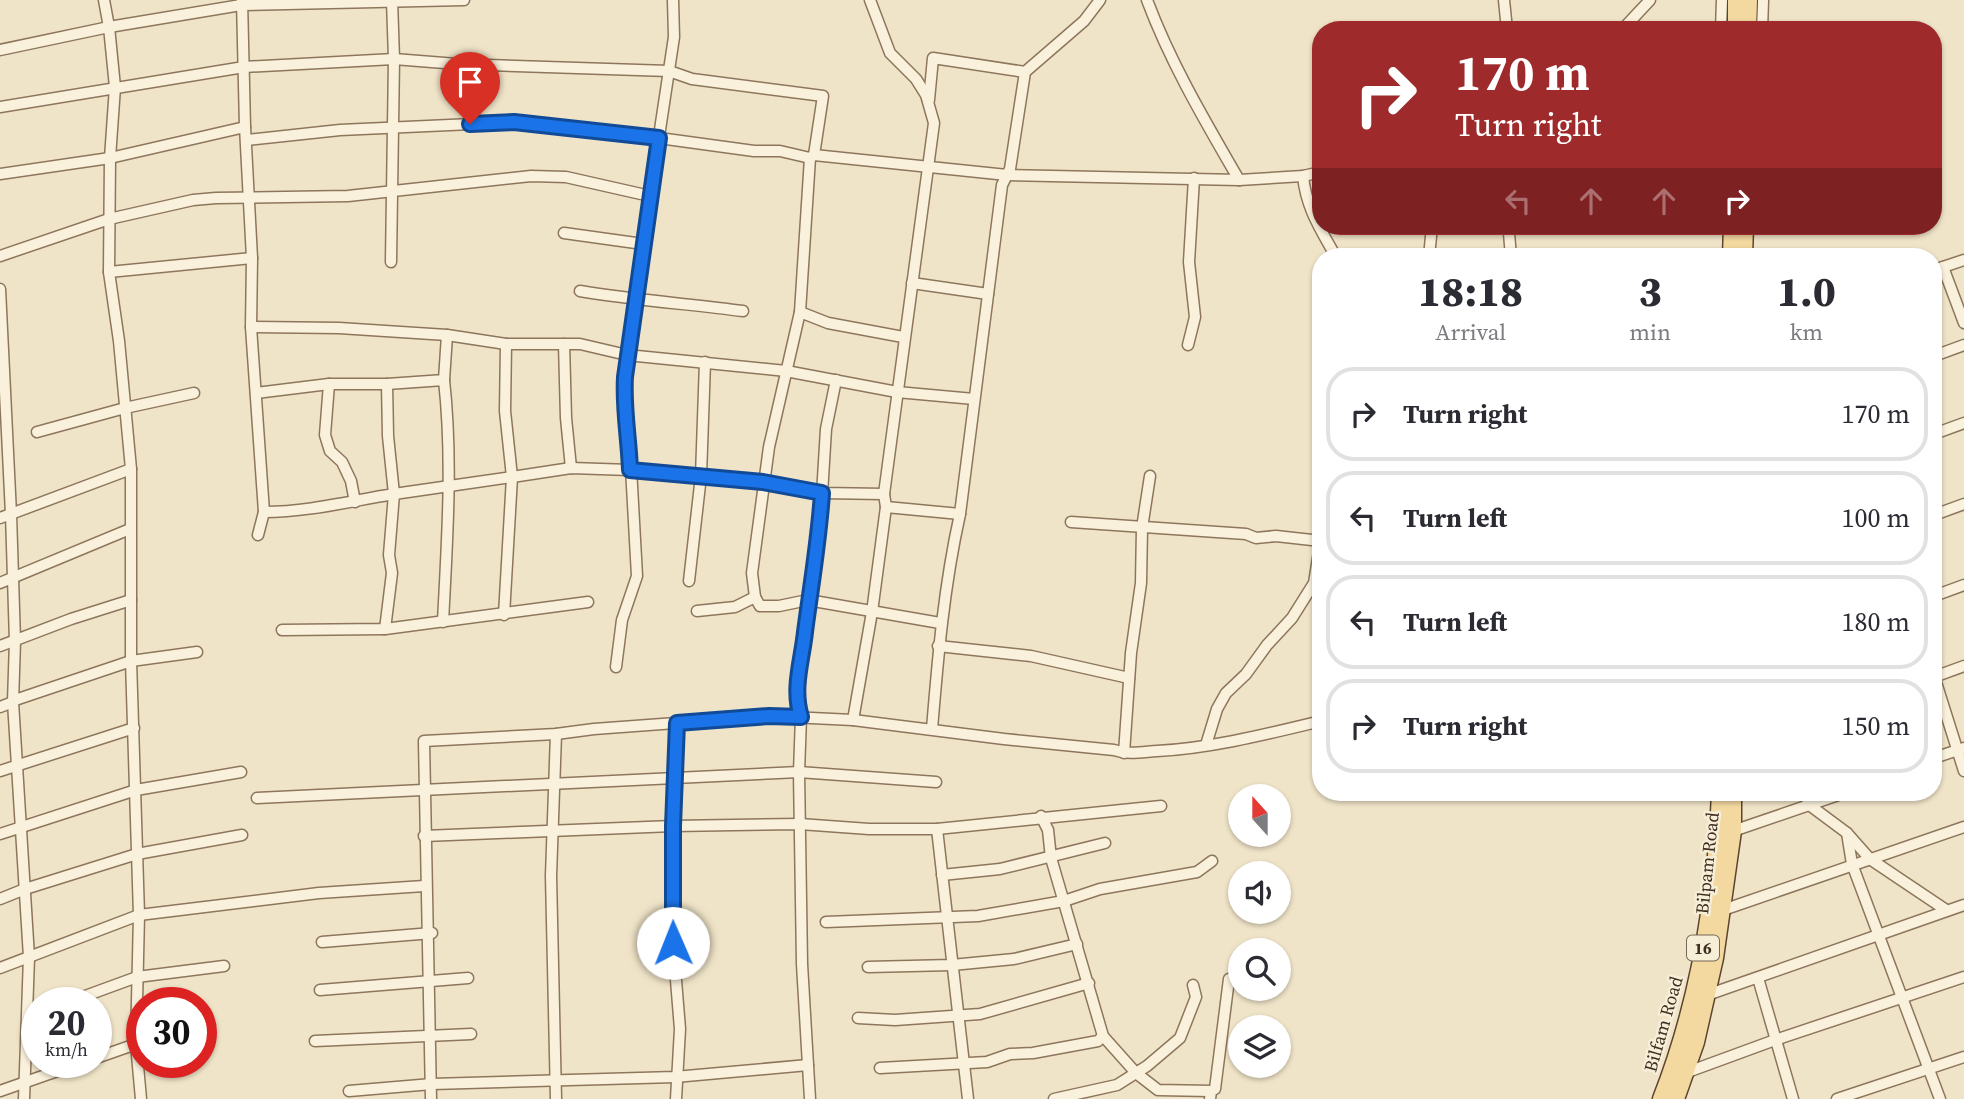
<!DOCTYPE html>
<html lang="en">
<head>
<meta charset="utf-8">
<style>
  body { margin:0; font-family:"Source Serif 4",serif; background:#f7f7f7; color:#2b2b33; height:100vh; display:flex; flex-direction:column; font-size:26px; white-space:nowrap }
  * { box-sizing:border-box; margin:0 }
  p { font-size:23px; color:#7c7c81 }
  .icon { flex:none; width:38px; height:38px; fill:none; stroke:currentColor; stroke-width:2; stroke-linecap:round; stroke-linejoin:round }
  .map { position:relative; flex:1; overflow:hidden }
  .drawer { position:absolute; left:1312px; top:248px; width:630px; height:553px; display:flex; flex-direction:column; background:#fff; border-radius:28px; box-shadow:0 2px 5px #0004 }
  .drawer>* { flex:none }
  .banner { position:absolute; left:1312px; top:21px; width:630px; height:214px; border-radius:28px; box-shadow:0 2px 5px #0004; background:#9e2a2b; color:#fff; overflow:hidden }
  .needle { width:46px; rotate:339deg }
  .buttons { position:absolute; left:1228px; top:784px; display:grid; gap:14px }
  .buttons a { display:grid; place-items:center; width:63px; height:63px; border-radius:50%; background:#fff; box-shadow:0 2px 5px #0004; font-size:35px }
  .speed { position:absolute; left:21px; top:987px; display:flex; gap:14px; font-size:35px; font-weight:700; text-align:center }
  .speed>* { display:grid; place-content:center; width:91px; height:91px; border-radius:50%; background:#fff; box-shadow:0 2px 5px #0004; line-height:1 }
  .speed small { font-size:18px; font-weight:400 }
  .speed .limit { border:10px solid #d22; background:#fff; color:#111 }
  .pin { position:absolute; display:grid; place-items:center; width:60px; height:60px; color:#fff; margin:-72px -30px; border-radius:50% 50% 50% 0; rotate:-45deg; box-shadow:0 0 7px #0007 }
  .pin .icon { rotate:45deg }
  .me { position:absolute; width:77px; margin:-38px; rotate:359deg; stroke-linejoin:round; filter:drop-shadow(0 0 5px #0008) }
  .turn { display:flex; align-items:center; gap:24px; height:147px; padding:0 28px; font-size:32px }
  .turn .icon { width:91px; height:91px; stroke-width:2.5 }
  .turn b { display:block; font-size:49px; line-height:60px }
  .lanes { display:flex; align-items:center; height:66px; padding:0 28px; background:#0003; justify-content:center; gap:35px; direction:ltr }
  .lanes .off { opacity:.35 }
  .eta { display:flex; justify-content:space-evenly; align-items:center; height:119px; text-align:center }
  .eta b { font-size:42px; font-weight:800; line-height:49px }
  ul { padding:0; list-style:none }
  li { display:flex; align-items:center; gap:21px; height:94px; margin:0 14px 10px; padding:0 14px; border:4px solid #e1e1e2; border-radius:28px }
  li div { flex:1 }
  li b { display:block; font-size:26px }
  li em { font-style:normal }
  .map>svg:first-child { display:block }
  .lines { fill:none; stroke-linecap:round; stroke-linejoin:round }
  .street-casing { stroke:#8d765c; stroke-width:13 }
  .primary-casing { stroke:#5b4430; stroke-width:19 }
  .street { stroke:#faf1dc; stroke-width:10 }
  .primary { stroke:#f3d9a0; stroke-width:16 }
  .route-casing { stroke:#114b97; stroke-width:18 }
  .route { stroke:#1a73e8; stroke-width:12 }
  .labels { text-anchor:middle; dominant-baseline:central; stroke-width:5; stroke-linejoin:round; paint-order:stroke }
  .shield { fill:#f7eed8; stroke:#756857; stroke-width:2 }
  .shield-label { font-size:16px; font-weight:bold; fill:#3d2e20 }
  .street-label { font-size:18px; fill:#3d2e20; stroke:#f7eed8 }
</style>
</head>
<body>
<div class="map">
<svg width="1964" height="1099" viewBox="0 0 1964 1099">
  <rect width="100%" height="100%" fill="#f0e4c8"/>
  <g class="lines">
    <defs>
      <g id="street">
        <path d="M104 0 109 27 115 87 110 158 109 272 119 341 131 469V661L139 915 136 1044 141 1099"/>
        <path d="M242 0 245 127 252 258 251 327 264 512 258 535"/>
        <path d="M1147 0C1171 64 1205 121 1239 180"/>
        <path d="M1504 0 1507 30"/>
        <path d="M1622 30 1650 0"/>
        <path d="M1721 30 1722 0"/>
        <path d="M1762 30 1763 0"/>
        <path d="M0 50 109 27 241 5 464 0"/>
        <path d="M929 100 933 58 1025 72"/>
        <path d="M0 107 244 67 394 59 457 64 669 71 692 79 823 96 814 155 810 158 800 312 769 447 752 573 755 597 760 606H779L808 600 797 679V703L801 717 799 772 802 964 810 1099"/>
        <path d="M247 140 340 130 514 122 659 138 754 151H780L810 158"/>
        <path d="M658 143 674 37 673 0"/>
        <path d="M814 155 1007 175 1239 180 1303 176 1321 172"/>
        <path d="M0 174 110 158 245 127"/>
        <path d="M1303 176C1306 208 1321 230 1336 257"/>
        <path d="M564 233 643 244"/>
        <path d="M1509 233 1511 257"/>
        <path d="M0 256 109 219 193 200 216 198 348 196 531 176 566 177 650 196"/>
        <path d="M1429 257 1432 226"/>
        <path d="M391 262 394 59 392 0"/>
        <path d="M1943 267 1964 323"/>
        <path d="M1934 270 1964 260"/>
        <path d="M109 272 252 258"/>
        <path d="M912 283 988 294"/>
        <path d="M0 289 11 514 15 641 13 702 29 957 24 1099"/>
        <path d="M580 291C634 300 689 304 743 311"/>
        <path d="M800 312 828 323 903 337"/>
        <path d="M251 327 339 328 447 335 506 344H580L627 355 786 371 897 392 974 399"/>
        <path d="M564 344 566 418 571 468"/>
        <path d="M1188 345 1195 317 1189 262 1194 178"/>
        <path d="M1934 356 1964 345"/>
        <path d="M836 380 826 429 821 511 808 600 940 623"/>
        <path d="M329 384 325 435 330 451 342 462 351 481 355 502"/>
        <path d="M256 393 329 384H387L444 380 447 335"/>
        <path d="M37 432 125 408 194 393"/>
        <path d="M1934 434 1964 423"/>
        <path d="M886 507 960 514"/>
        <path d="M264 512C309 512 350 501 394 494L388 436 387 384"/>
        <path d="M1934 515 1964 504"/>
        <path d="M0 518 131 469"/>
        <path d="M1071 522 1246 534 1256 538 1276 536 1321 541"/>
        <path d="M689 581 701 476 705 362"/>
        <path d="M0 583 130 529"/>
        <path d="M1934 596 1964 585"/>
        <path d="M697 611 735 607 755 597"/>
        <path d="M504 615 512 477 571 468 630 470 763 482 822 493 884 494"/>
        <path d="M443 622C447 541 453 461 444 380"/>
        <path d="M385 629 588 602"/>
        <path d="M282 630 385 629 392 573 389 555 394 494 512 477 505 411 506 344"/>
        <path d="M0 646 71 619 131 600"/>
        <path d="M938 646 1031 656 1129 678"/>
        <path d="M616 667 622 620 637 576 629 432 624 400 627 355 659 138"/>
        <path d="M1934 676 1964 771"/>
        <path d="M1934 677 1964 666"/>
        <path d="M15 700 131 661 197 652"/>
        <path d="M0 707 13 702"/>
        <path d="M853 720 872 612 886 507 884 494 934 123 926 95 916 79 890 53 870 0"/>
        <path d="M932 729C938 656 944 586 960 514L1002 185 1010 169 1025 72 1084 21 1100 0"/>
        <path d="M556 734 551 876 556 1099"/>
        <path d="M1206 745 1217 709 1226 693 1246 674 1267 645 1292 618 1314 583 1321 539"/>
        <path d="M1124 753 1131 653 1141 583 1142 528 1150 476"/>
        <path d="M1934 758 1964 748"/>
        <path d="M0 771 134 728"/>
        <path d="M1807 793 1808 804 1847 833 1870 859 1946 910"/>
        <path d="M257 798 799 772 936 782"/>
        <path d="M1041 816 1048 830 1051 858 1103 1036 1136 1073 1158 1090 1211 1091"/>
        <path d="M937 829 968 1099"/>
        <path d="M1733 831 1844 793"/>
        <path d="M1847 833 1852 864 1940 1099"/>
        <path d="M0 834 136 790 241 772"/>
        <path d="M424 836 673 826 800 824 869 829H937L1161 806"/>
        <path d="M942 875 1000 869 1105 843"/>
        <path d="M0 899 25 889 137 854 242 835"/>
        <path d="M1723 910 1964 827"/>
        <path d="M826 922 978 916 1064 901 1100 889 1197 872 1212 861"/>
        <path d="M322 942 432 933"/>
        <path d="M868 967 952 965 1014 959 1077 944"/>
        <path d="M0 968 139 915 319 893 424 886"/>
        <path d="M1758 978 1793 1099"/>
        <path d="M320 990 468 978"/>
        <path d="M1707 995 1964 905"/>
        <path d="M66 1003 137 977 224 966"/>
        <path d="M858 1018 895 1020 980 1014 1089 983"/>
        <path d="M315 1041 471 1034"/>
        <path d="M96 1058 136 1044"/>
        <path d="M880 1068 987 1062 1010 1054 1033 1053 1098 1041 1103 1036"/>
        <path d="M1685 1073 1775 1040 1964 977"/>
        <path d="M0 1091 83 1062"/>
        <path d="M349 1091 432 1084 675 1077 808 1065"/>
        <path d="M431 1099 424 741 556 734 594 729 770 716 853 720 1004 739 1114 750C1128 755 1142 752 1157 751 1212 748 1267 734 1321 721"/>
        <path d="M676 1099 680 1029 671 919 677 723"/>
        <path d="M1054 1099 1117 1085 1147 1066 1180 1038 1196 997 1193 985"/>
        <path d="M1210 1099 1211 1091 1215 1089 1229 979"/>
        <path d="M1837 1099 1964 1057"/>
      </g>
      <g id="primary">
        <path d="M1736 30V0"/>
        <path d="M1748 30 1749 0"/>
        <path d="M1731 257 1732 226"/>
        <path d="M1744 257 1745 226"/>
        <path d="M1661 1099C1699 1002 1716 897 1720 793"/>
        <path d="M1676 1099 1696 1042 1715 958 1733 831V793"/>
      </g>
    </defs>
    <!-- street casing -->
    <use href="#street" class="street-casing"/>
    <!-- primary casing -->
    <use href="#primary" class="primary-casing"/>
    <!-- street -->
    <use href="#street" class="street"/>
    <!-- primary -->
    <use href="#primary" class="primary"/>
  </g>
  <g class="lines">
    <defs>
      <path id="route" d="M470 124 514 122 659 138 625 377C623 408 629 439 630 470L763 482 822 493C819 540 811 586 805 632 802 661 792 688 801 717L769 716 677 723 673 826V943"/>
    </defs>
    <!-- route casing -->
    <use href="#route" class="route-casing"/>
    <!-- route -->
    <use href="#route" class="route"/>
  </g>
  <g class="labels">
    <!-- shield labels -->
    <rect class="shield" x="1687" y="935.5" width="32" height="25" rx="5"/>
    <g class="shield-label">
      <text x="1703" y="948">16</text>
    </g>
    <!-- street labels -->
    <g class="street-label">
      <text transform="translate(1707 863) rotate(-84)">Bilpam Road</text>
      <text transform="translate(1663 1024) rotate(-74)">Bilfam Road</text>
    </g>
  </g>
</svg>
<div class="buttons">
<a><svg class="needle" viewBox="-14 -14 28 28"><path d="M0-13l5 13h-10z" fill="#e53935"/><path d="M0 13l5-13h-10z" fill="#7c7c81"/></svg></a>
<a><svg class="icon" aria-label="sound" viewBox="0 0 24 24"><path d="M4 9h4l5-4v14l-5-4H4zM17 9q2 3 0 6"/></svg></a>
<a><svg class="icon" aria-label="search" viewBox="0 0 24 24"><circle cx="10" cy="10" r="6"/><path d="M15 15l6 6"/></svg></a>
<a><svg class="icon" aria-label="layers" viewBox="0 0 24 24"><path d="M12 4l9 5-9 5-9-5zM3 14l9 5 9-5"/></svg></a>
</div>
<div class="speed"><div>20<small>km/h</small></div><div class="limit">30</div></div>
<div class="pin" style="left:470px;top:124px;background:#d93025"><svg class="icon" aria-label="arrive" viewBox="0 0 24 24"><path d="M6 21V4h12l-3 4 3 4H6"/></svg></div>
<svg class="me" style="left:673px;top:943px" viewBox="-20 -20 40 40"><circle r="19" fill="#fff"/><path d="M0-13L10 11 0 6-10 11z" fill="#1a73e8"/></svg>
<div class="banner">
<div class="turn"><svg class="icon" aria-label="right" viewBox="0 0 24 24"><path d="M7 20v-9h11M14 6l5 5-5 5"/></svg><div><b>170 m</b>Turn right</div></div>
<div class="lanes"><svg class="icon off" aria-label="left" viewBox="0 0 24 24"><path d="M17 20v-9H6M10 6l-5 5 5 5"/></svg><svg class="icon off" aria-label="ahead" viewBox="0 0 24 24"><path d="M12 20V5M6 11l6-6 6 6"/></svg><svg class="icon off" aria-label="ahead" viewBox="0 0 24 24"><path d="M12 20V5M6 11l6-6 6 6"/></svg><svg class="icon" aria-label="right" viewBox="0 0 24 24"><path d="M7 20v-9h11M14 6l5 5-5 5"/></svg></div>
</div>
<section class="drawer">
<div class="eta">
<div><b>18:18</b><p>Arrival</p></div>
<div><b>3</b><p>min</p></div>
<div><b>1.0</b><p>km</p></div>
</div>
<ul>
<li><svg class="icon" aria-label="right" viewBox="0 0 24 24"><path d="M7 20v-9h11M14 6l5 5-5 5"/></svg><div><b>Turn right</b></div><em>170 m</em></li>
<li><svg class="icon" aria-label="left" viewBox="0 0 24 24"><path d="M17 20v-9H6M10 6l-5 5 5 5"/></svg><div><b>Turn left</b></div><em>100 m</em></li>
<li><svg class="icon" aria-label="left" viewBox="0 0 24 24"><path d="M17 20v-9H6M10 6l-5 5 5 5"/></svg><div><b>Turn left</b></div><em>180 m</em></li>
<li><svg class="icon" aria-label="right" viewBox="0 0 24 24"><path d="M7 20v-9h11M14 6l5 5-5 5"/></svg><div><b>Turn right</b></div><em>150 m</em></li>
</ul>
</section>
</div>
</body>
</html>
